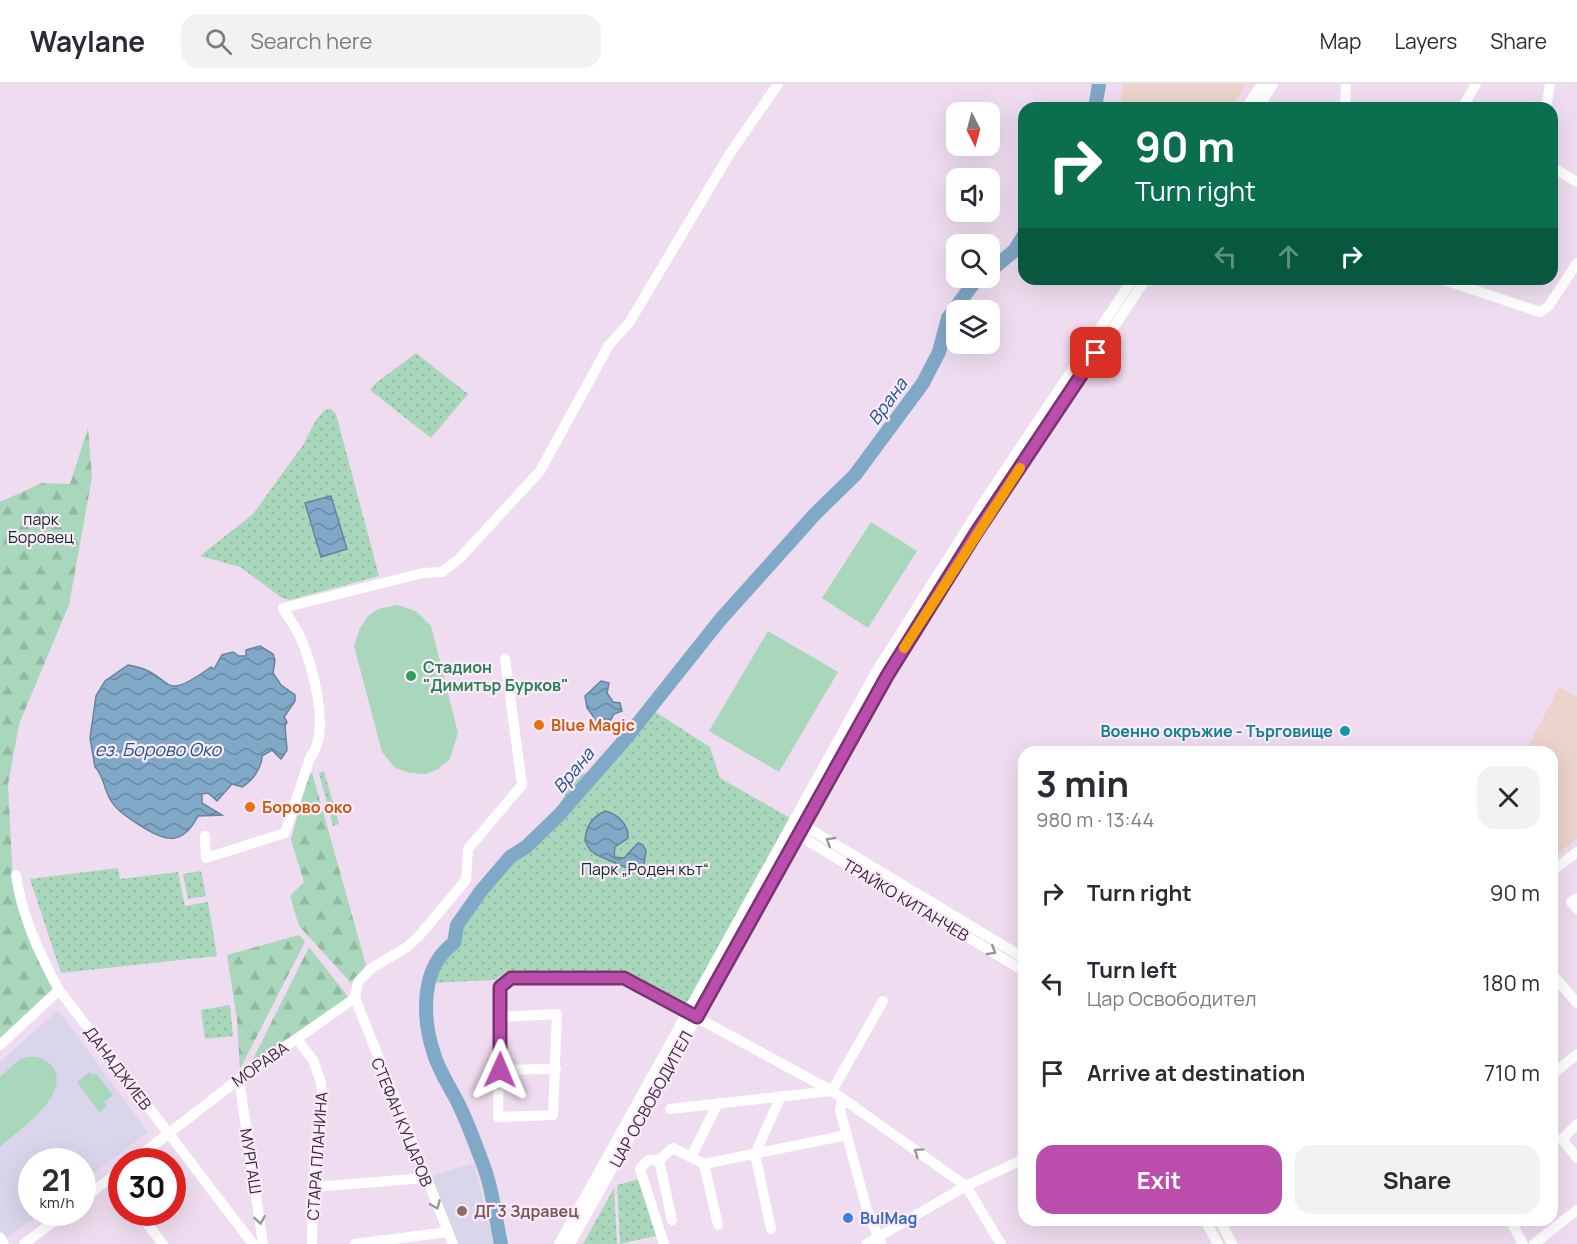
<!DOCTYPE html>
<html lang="en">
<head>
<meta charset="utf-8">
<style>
  body { margin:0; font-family:Manrope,sans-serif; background:#f2f2f3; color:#2b2b33; height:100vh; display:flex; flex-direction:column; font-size:22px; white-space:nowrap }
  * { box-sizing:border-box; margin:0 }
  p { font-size:20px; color:#7c7c81 }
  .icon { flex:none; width:33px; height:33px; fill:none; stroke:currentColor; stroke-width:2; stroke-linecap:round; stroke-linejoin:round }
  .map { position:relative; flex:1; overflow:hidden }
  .details { position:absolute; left:1018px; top:662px; width:540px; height:480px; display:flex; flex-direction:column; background:#fff; border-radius:18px; box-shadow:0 6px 24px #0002 }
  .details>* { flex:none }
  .hud { position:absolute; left:1018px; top:18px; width:540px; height:183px; border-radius:18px; box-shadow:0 6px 24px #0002; background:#0b6e4f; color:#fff; overflow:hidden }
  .needle { width:39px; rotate:174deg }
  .controls { position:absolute; left:946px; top:18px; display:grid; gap:12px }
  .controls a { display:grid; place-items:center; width:54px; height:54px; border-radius:12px; background:#fff; box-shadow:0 6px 24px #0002; font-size:30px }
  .speed { position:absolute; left:18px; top:1064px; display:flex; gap:12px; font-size:30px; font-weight:700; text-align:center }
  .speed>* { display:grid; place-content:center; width:78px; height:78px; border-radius:50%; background:#fff; box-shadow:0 6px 24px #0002; line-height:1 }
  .speed small { font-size:15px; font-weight:400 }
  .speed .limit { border:9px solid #d22; background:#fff; color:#111 }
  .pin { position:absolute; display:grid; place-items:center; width:51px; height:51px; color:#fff; margin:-26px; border-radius:12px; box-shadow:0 3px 9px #0006 }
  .me { position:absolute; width:66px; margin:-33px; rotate:1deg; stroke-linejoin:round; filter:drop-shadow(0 0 4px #0008) }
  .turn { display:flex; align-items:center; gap:21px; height:126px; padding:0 18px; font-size:27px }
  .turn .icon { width:78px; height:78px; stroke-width:2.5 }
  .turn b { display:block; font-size:42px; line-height:51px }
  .lanes { display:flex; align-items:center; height:57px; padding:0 18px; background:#0003; justify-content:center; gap:30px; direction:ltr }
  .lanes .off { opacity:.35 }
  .round { display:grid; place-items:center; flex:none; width:63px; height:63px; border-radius:18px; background:#f2f2f3 }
  .overview { display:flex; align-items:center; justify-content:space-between; height:102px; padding:0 18px }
  h1 { font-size:36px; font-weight:700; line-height:45px }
  .cta { display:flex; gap:12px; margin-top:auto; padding:12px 18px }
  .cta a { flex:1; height:69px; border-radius:18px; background:#bb4ead; color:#fff; font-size:24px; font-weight:700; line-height:69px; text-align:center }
  .cta a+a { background:#f2f2f3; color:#2b2b33 }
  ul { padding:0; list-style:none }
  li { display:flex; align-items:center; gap:18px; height:90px; padding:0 18px }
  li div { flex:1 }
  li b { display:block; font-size:22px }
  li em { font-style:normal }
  header { display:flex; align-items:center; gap:36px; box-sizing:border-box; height:84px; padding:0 30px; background:#fff; border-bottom:2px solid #e1e1e2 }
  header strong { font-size:28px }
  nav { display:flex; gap:33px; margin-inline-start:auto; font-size:21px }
  .search { width:420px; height:54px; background:#f2f2f3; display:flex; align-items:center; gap:15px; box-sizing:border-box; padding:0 21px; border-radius:18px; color:#7c7c81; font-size:22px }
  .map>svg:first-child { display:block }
  .industrial { fill:#ecd3cc }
  .education { fill:#d9d6ec }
  .grass { fill:url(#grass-dots) }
  .forest { fill:url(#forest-firs) }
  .pitch { fill:#a9d7bb }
  .water { fill:url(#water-waves); stroke:#69839b; stroke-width:1.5 }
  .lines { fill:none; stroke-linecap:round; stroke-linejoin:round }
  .river { stroke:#80a8c7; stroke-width:14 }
  .minor { stroke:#fff; stroke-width:10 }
  .oneway { stroke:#99969a }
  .route-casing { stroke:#7a3370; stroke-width:15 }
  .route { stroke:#bb4ead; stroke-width:10 }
  .slow { stroke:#f59e0b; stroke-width:10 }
  .leisure-dot { fill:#2e9e5b; stroke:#fce9fd; stroke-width:2 }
  .food-dot { fill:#e8710a; stroke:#fce9fd; stroke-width:2 }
  .culture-dot { fill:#0f9aa8; stroke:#fce9fd; stroke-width:2 }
  .education-dot { fill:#8d6e63; stroke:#fce9fd; stroke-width:2 }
  .shop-dot { fill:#3f7fe0; stroke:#fce9fd; stroke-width:2 }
  .labels { text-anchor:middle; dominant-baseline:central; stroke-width:4.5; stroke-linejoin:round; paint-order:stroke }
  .park-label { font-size:16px; fill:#0b311e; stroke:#fce9fd }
  .leisure-label { font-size:16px; font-weight:bold; fill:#27864d; stroke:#fce9fd; text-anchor:start }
  .food-label { font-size:16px; font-weight:bold; fill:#c56008; stroke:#fce9fd; text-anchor:start }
  .culture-label { font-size:16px; font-weight:bold; fill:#0d838f; stroke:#fce9fd; text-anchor:end }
  .street-label { font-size:16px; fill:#332c34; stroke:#fce9fd }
  .education-label { font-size:16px; font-weight:bold; fill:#785e54; stroke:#fce9fd; text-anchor:start }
  .shop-label { font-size:16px; font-weight:bold; fill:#366cbe; stroke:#fce9fd; text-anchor:start }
  .water-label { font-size:18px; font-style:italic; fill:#195983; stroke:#fce9fd }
</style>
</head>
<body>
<header>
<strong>Waylane</strong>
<div class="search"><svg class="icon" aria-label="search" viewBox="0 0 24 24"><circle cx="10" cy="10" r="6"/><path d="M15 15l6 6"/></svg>Search here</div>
<nav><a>Map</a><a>Layers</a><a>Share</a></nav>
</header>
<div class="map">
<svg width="1577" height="1160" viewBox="0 0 1577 1160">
  <defs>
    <pattern id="grass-dots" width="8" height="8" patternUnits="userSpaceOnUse" patternTransform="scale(1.5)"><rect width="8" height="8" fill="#a9d7bb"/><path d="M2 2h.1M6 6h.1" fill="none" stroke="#92b9a1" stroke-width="1.8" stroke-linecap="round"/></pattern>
    <pattern id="forest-firs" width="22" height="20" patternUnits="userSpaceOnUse" patternTransform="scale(1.5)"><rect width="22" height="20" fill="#a9d7bb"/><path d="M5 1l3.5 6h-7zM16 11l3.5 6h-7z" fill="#92b9a1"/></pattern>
    <pattern id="water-waves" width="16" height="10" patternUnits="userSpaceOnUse" patternTransform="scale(1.5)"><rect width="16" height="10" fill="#80a8c7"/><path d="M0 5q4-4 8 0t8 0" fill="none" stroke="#6989a2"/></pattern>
  </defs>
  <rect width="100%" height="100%" fill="#efdcf0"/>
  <!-- industrial -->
  <g class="industrial">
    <path d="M1123 0H1246L1231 24H1120Z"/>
    <path d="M1559 603 1577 613V754L1553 774 1552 668 1526 667Z"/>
  </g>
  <!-- education -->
  <g class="education">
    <path d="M58 926 148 1048 83 1097 82 1077H32V1128H42L7 1154 0 1145V978Z"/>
    <path d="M474 1079 494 1160H453L425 1094Z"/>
  </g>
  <!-- grass -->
  <g class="grass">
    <path d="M416 269 468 310 431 354 370 306 376 299Z"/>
    <path d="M330 324 336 330 379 492 290 516 282 514 240 483 200 472 253 430 303 361 316 336 324 327Z"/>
    <path d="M651 625 710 663 720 694 790 734 687 925 626 888 507 887 495 896 429 899 468 825 485 801 513 774 541 754 568 705 581 691 597 684Z"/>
    <path d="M324 687 339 740 333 742 319 689Z"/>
    <path d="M118 784 120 795 178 788 185 822 208 818 217 872 61 889 30 795Z"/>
    <path d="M201 787 206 812 188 815 183 790Z"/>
    <path d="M230 921 233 952 205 955 201 926Z"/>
    <path d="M640 1095 659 1151 620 1160 617 1101Z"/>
    <path d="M614 1104 617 1160H583Z"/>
  </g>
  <!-- forest -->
  <g class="forest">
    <path d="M88 344 92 393 69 521 19 640 8 701 13 796 55 903 0 954V418L42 399 70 400Z"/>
    <path d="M312 688 366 881 351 899 299 842 290 812 304 798 291 756 308 691Z"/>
    <path d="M299 851 305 858 240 985 237 936 227 871Z"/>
    <path d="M309 863 349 914 251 979Z"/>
  </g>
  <!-- pitch -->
  <g class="pitch">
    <path d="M871 438 917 467 868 544 822 514Z"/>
    <path d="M397 521 416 527 431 542 458 649 450 675 438 685 426 690 410 689 395 684 382 668 354 562 360 544 368 532 378 525Z"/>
    <path d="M768 547 838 588 779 688 709 647Z"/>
    <path d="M27 973C37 972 45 974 52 982 73 1010 19 1046 0 1063V993L20 975Z"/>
    <path d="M90 988 93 991 96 989 113 1011 104 1018 107 1022 99 1028 77 998Z"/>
  </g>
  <!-- water -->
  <g class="water">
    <path d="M331 412 347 465 321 473 305 419Z"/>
    <path d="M260 562 273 570 275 576 273 589 281 601 295 611V617L284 633 287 638 285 642 287 666 281 675 272 666 262 672C262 684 252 697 242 703L232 700 217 717 208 709 202 710V719L222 731 198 732C181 765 163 756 138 740 128 734 115 725 110 715 104 705 103 690 95 683L90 654 96 612 105 597 128 581C178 589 155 623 211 583L214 585 222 571 233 568 239 572H246V566Z"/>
    <path d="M601 597 609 599 607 609 613 618 620 619 622 627 614 630 609 639 602 643 592 639 593 632 587 624 585 612Z"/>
    <path d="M605 727C618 730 629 741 628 754L615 763 614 773 624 774 638 759 643 761 646 767 644 780 637 785H629L597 771 590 766 585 757C586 742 591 734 605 727Z"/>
  </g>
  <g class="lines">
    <!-- river -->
    <g class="river">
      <path d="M1095 24 1099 0"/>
      <path d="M990 187 1014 167 1024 151"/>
      <path d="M501 1160C495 1132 492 1101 481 1075 474 1056 467 1037 458 1019 450 1003 439 987 434 970 422 934 420 883 454 859L457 841 481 807 510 773 526 763 559 731 627 653 720 536 815 430 855 391 923 299 939 268 948 234 973 200 981 194"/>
    </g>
    <!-- minor -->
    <g class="minor">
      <path d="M1246 24 1262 0"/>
      <path d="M1258 24 1273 0"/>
      <path d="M1345 24 1346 0"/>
      <path d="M1462 24 1476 0"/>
      <path d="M1546 24 1550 0"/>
      <path d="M1552 83 1577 98"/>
      <path d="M1441 195 1540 228 1548 223 1577 179"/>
      <path d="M798 738 1024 874"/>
      <path d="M793 748 1024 887"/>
      <path d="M205 752 206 774 285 749 310 674C332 647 312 581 300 552 295 542 288 533 283 524L423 489 442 488 459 475 540 387 609 261 629 239 729 71 778 0"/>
      <path d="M1552 787 1577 768"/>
      <path d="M16 791C22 833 39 869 59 906L253 1160"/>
      <path d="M1577 814 1571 818 1577 825"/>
      <path d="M1552 890 1577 919"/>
      <path d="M355 914 358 898 372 884 407 863 419 852 466 796 468 765 522 701 505 575"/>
      <path d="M355 914 453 1160"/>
      <path d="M501 933 557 930 553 1031 498 1033 500 910 504 898 520 892 624 894 832 1007 966 1102 1001 1160"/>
      <path d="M297 955 313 976 321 998 323 1018 313 1100 312 1160"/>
      <path d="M0 961 59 906"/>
      <path d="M500 986 556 985"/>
      <path d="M1552 991 1577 970"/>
      <path d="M239 995 263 1160"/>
      <path d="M842 1015 840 1026 867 1126 881 1160"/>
      <path d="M670 1025 832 1007 883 917"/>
      <path d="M1577 1040 1562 1055 1577 1074"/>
      <path d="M691 1073 718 1019"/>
      <path d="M659 1076 672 1136"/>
      <path d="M133 1077 239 995 355 914"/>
      <path d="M704 1080 718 1141"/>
      <path d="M112 1093 122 1106"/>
      <path d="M313 1103 425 1094"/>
      <path d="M82 1115 122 1086"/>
      <path d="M138 1128 163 1160"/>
      <path d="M1205 1136 1218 1160"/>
      <path d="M1220 1136 1232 1160"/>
      <path d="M1510 1136 1523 1160"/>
      <path d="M771 1145 755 1070 781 1012"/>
      <path d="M0 1154 4 1160"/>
      <path d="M24 1160 66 1128"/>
      <path d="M355 1160 448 1148"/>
      <path d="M559 1160 876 588 987 413 1133 195"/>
      <path d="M570 1160 887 592 976 449 1146 195"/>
      <path d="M664 1160 640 1085 648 1076H659L673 1064 704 1080 847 1051"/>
      <path d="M866 1160 966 1102 1024 1075"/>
      <path d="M1534 1160 1577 1126"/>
    </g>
  </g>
  <!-- one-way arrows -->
  <defs><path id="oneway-chevron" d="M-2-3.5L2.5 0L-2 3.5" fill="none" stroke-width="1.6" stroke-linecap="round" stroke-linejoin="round" transform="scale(1.5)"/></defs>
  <g class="oneway">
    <use href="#oneway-chevron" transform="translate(830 757) rotate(-149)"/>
    <use href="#oneway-chevron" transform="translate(992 867) rotate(31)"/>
    <use href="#oneway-chevron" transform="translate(918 1068) rotate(-145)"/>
    <use href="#oneway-chevron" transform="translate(436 1121) rotate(67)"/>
    <use href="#oneway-chevron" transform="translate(260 1136) rotate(81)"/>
  </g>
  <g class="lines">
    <defs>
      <path id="route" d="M500 986V903L511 894H624L697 933 887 592 976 449 1096 269"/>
    </defs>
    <!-- route casing -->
    <use href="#route" class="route-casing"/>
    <!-- route -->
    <use href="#route" class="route"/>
    <!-- slow -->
    <path class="slow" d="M904 564 1020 384"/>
  </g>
  <!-- markers -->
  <circle class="leisure-dot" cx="411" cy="592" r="6"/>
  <g class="food-dot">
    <circle cx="539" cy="641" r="6"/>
    <circle cx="250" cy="723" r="6"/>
  </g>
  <circle class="culture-dot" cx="1345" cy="647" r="6"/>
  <circle class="education-dot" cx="462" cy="1127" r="6"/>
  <circle class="shop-dot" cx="848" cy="1134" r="6"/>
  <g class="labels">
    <!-- park labels -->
    <g class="park-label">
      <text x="41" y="435">парк<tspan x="41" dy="18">Боровец</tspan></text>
      <text x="645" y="785">Парк „Роден кът“</text>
    </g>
    <!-- leisure labels -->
    <g class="leisure-label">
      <text x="423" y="583">Стадион<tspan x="423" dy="18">"Димитър Бурков"</tspan></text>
    </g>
    <!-- food labels -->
    <g class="food-label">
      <text x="551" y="641">Blue Magic</text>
      <text x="262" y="723">Борово око</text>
    </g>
    <!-- culture labels -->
    <g class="culture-label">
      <text x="1333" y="647">Военно окръжие - Търговище</text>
    </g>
    <!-- street labels -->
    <g class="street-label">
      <text transform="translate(906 816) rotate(31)">ТРАЙКО КИТАНЧЕВ</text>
      <text transform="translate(260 980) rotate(-35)">МОРАВА</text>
      <text transform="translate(118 984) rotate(53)">ДАНАДЖИЕВ</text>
      <text transform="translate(651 1015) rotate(-61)">ЦАР ОСВОБОДИТЕЛ</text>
      <text transform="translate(402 1038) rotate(68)">СТЕФАН КУЦАРОВ</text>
      <text transform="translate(317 1072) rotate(-86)">СТАРА ПЛАНИНА</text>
      <text transform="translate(251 1077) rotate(81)">МУРГАШ</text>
    </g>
    <!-- education labels -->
    <g class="education-label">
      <text x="474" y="1127">ДГ 3 Здравец</text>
    </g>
    <!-- shop labels -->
    <g class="shop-label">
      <text x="860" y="1134">BulMag</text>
    </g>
    <!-- water labels -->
    <g class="water-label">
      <text transform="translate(887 317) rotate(-54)">Врана</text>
      <text x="158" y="665">ез. Борово Око</text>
      <text transform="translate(573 686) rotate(-50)">Врана</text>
    </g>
  </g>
</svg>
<div class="controls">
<a><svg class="needle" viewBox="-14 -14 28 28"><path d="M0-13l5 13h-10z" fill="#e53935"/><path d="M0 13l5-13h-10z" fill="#7c7c81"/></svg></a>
<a><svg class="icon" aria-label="sound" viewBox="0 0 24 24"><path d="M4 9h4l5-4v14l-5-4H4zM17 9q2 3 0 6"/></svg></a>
<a><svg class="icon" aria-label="search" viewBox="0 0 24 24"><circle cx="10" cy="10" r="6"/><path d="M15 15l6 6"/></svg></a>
<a><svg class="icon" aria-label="layers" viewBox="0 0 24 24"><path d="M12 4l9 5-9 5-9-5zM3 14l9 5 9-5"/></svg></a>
</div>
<div class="speed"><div>21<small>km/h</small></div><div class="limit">30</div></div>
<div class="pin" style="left:1096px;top:269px;background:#d93025"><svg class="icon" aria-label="arrive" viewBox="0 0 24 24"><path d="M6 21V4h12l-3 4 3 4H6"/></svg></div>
<svg class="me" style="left:500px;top:986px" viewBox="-20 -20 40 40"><path d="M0-17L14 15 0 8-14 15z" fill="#bb4ead" stroke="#fff" stroke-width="4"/></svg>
<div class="hud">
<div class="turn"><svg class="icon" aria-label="right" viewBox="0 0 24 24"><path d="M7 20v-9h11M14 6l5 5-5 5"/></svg><div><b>90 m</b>Turn right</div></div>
<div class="lanes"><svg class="icon off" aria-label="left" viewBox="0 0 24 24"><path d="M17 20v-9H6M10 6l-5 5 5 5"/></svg><svg class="icon off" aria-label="ahead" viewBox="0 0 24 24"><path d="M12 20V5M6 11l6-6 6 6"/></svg><svg class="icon" aria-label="right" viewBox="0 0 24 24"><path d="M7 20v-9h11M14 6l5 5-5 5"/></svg></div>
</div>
<section class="details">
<div class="overview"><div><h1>3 min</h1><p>980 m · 13:44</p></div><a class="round"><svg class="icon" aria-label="close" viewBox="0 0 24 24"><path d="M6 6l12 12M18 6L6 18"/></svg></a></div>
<ul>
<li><svg class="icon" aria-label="right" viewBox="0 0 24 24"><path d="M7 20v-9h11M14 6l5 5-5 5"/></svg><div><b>Turn right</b></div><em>90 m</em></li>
<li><svg class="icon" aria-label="left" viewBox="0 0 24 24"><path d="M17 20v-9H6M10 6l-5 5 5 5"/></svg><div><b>Turn left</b><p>Цар Освободител</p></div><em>180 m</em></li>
<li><svg class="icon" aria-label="arrive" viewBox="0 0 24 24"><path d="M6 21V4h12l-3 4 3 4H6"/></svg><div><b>Arrive at destination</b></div><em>710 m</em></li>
</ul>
<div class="cta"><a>Exit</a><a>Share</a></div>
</section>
</div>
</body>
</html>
